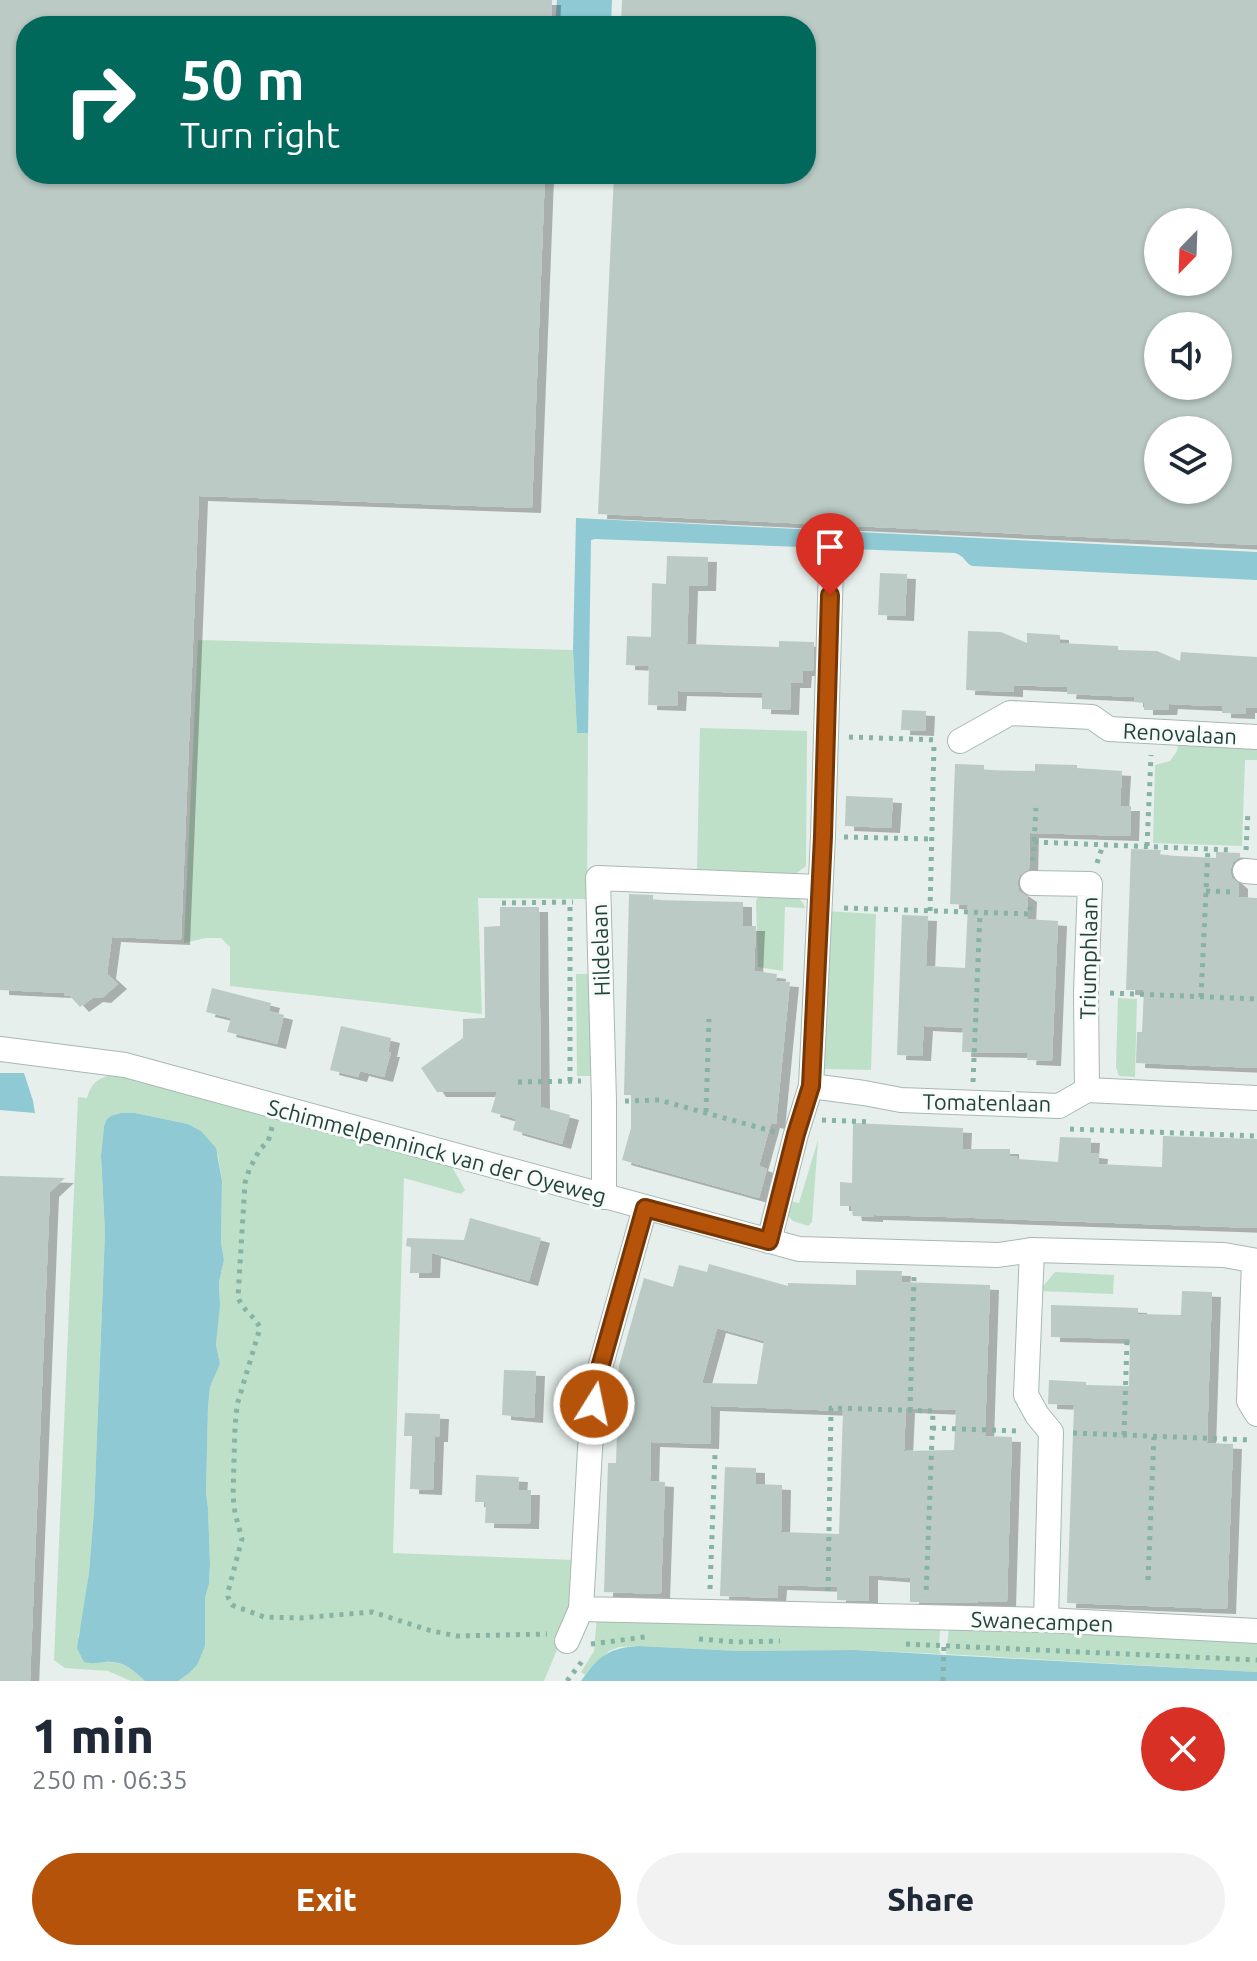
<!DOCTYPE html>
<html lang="en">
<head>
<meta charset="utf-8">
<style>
  body { margin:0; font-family:Ubuntu,sans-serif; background:#f2f2f3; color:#1f2937; height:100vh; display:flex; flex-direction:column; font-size:30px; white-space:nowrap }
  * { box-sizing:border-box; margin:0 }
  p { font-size:26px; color:#747a83 }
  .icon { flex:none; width:44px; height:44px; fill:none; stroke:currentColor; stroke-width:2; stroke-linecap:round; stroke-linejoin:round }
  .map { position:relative; height:1681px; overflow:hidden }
  .panel { display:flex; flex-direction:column; background:#fff; flex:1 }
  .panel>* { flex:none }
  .guide { position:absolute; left:16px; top:16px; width:800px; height:168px; border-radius:32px; box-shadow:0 2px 6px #0004; background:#00695c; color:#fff; overflow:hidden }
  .needle { width:52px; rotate:203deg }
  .tools { position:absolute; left:1144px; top:208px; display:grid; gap:16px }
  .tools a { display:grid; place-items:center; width:88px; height:88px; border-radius:50%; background:#fff; box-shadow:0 2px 6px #0004; font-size:40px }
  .pin { position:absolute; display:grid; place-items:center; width:68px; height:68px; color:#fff; margin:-82px -34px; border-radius:50% 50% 50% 0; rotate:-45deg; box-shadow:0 0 8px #0007 }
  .pin .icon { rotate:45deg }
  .me { position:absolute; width:88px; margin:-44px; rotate:10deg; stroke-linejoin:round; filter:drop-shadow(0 0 6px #0008) }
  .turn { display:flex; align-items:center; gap:28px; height:168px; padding:0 32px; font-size:36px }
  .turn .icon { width:104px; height:104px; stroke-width:2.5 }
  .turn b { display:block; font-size:56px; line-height:68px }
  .round { display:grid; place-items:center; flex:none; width:84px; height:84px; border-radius:42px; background:#f2f2f3 }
  .headline { display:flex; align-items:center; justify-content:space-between; height:136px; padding:0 32px }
  h1 { font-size:48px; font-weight:800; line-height:60px }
  .cta { display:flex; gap:16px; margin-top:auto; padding:16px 32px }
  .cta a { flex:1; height:92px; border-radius:48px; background:#b45309; color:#fff; font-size:32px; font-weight:800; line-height:92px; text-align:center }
  .cta a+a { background:#f2f2f3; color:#1f2937 }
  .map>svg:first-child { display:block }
  .green { fill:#bfe0c8 }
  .water { fill:#8ec9d4 }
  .building { fill:#bbcac4; fill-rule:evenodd; filter:url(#shadow) }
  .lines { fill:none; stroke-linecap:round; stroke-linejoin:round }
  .minor-casing { stroke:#a8b8b2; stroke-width:26 }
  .path { stroke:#86b3a5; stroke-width:5; stroke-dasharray:4 6; stroke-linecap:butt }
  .minor { stroke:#fff; stroke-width:24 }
  .route-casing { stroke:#753606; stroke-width:20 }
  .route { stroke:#b45309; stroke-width:14 }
  .labels { text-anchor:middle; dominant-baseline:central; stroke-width:6; stroke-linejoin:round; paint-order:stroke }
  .street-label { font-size:22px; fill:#24423a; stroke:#f7fbf9 }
</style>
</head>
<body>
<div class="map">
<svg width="1257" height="1681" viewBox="0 0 1257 1681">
  <defs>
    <filter id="shadow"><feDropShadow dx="9" dy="5" stdDeviation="0" flood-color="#0004"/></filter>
  </defs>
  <rect width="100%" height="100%" fill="#e6efeb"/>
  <!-- green -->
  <g class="green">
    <path d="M198 640 573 650 577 733H588L587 899 478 898 482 1014 230 986V947L221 938H206L184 943Z"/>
    <path d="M700 728 807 731 806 866 793 876 697 871Z"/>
    <path d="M1178 744 1257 747V760H1245L1242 846 1153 843 1155 765 1170 761 1177 751Z"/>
    <path d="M760 893C776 894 800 889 805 908L785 907 783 971 758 967 756 901Z"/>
    <path d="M825 911 876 914 871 1070 824 1069 820 1061Z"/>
    <path d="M576 974H595L596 1076H577Z"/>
    <path d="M1118 998 1137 999 1135 1077 1119 1076 1116 1067Z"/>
    <path d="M115 1074 451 1165 465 1190 461 1194 404 1178 393 1553 575 1560 574 1609 544 1681H178L188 1674 205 1646V1598L209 1584 210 1564 208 1508 206 1493 208 1407 210 1387 220 1364 216 1345 220 1298 219 1282 224 1260 221 1242 222 1181 218 1155 201 1131 188 1124 135 1113 107 1120 104 1126 101 1156 105 1232 94 1511 89 1573 82 1622 78 1636 106 1662C124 1661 133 1670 145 1681H131L108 1671 65 1668 54 1660 78 1097 87 1098C92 1081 99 1078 115 1074Z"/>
    <path d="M818 1140 812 1222 808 1226 793 1221 787 1215 791 1201 799 1203Z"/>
    <path d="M1055 1272 1114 1275 1113 1294 1039 1291Z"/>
    <path d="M597 1616 940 1627 939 1650 941 1654 855 1650 739 1651 639 1646 619 1647 609 1651 585 1675 581 1672 594 1651Z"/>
    <path d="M949 1628 1257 1638V1672L946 1654Z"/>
  </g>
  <!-- water -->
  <g class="water">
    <path d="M557 0H612L611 26H555Z"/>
    <path d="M576 518 1257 552V580L972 566C965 563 966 557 955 553L595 539 591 540 588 733H577L573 650Z"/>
    <path d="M0 1073H24L33 1101 35 1113 0 1110Z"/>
    <path d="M121 1113H135L188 1124 201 1131 216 1148 222 1181 221 1242 224 1260 219 1282 220 1305 216 1345 220 1364 210 1387 208 1407 206 1493 208 1508 210 1564 209 1584 205 1598V1646L197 1665 188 1674 178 1681H145C132 1669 123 1660 104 1662 96 1663 91 1664 84 1662L77 1648 89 1573 94 1511 105 1232 101 1156 104 1126 107 1119 111 1116Z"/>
    <path d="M639 1646 739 1651 855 1650 1257 1672V1681H581C599 1656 608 1648 639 1646Z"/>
  </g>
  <!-- building -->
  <g class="building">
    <path d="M0 0H552L551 26H26V174H545L532 508 199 496 181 940 112 937 107 974 118 984 102 998 94 997 80 1007 70 996 64 995V993L0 990Z"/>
    <path d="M622 0H1257V545L598 514 614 174H806V26H621ZM1158 222H1218V282H1158ZM1158 326H1218V386H1158ZM1158 430H1218V490H1158Z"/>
    <path d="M667 556 708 557 707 586H689L687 644 779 647V641L814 642 813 671H803L802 683H791L790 710 762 709V693L678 691 677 706 648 705 649 666 626 665 627 636 651 637 652 583 666 584Z"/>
    <path d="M880 573 907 574 905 616 878 615Z"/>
    <path d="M968 631 1001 632 1027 643V633L1060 635V643L1118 646V650L1157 651 1180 661 1181 652 1257 657V708H1246V714L1222 713V706H1211L1169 704 1168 710H1144V703L1134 702V697L1067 694 1068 687H1057L1014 685V692L966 690Z"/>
    <path d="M902 710 926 711 925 731 901 730Z"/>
    <path d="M955 764 984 765V770L1035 771V764L1077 765V768L1122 771 1120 806H1131L1130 836 1030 833 1029 869 1020 875 1017 882 1019 891 1028 897 1027 919 1058 921 1052 1061 1027 1060 1028 1053 962 1052 963 1028 924 1026 922 1056 897 1055 902 915 928 916 926 966 965 968 968 905 950 904Z"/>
    <path d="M846 796 893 798 891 828 845 826Z"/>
    <path d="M1131 849 1161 850 1160 855 1216 858V852L1240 853V857L1233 862 1230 871 1232 878 1239 884V897L1257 898V1068L1136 1063 1137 1032H1142L1144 990H1126Z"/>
    <path d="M629 894 653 895V900L743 902V926H756L754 971 777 974 776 981 790 982 776 1124 771 1123 759 1166 767 1169 759 1198 622 1160 631 1128V1095H624Z"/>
    <path d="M500 907H539L541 1107 570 1115 562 1144 513 1130 516 1119 491 1112 497 1092H437L421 1068 463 1038V1019L485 1018 484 927 500 926Z"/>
    <path d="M212 988 271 1003 269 1011 284 1015 277 1044 227 1032 231 1018 206 1012Z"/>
    <path d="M341 1026 391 1038 388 1052H391L384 1077 360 1071 358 1077 330 1070Z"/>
    <path d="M853 1123 963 1128 962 1149H1010V1156L1018 1157V1159L1058 1162 1060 1137 1091 1138 1090 1153 1099 1154 1098 1164 1162 1167 1163 1136 1257 1139V1228L945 1217 874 1215V1217L853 1216 851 1206H840V1182L852 1183Z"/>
    <path d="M0 1176 65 1178 50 1192 30 1681H0Z"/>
    <path d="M470 1218 541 1238 529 1281 432 1253 431 1273H410L411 1247 406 1246 407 1238 464 1240Z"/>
    <path d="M709 1264 788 1286V1283L856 1285V1270L902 1271 901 1282 990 1285 985 1436 1012 1437 1007 1602 978 1601V1603L910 1602V1578L869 1575V1601L837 1600V1587L778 1585 777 1598 720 1596 725 1467 756 1468V1484L782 1485 781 1532 839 1534 843 1411 711 1406 710 1444 651 1442 650 1481 665 1482 661 1594 604 1592 608 1463H616L619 1366 644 1278 673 1287 679 1265 707 1272ZM717 1328 764 1341 757 1384 702 1383ZM906 1408 956 1410 954 1450 904 1451Z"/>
    <path d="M1182 1291 1212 1292 1207 1443 1233 1444 1227 1609 1067 1603 1074 1405 1048 1404 1049 1380 1086 1382V1385L1129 1386 1130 1339 1051 1337V1305L1138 1308V1314L1181 1315Z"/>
    <path d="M504 1370 536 1371 534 1418 502 1415Z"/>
    <path d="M405 1413 440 1414 439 1437H435L433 1490 410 1489 412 1436H404Z"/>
    <path d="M476 1475 519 1477 518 1490H531L530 1524 485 1523 486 1502H475Z"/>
  </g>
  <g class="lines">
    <defs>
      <g id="minor">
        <path d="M960 741 1010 713 1092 717 1109 729 1257 737"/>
        <path d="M1245 871 1257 872"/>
        <path d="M1032 883 1090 884 1086 992 1087 1090"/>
        <path d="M0 1049 125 1065 799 1249 998 1255 1032 1250 1224 1255 1257 1261"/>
        <path d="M811 1086 864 1093 901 1100 1059 1106 1087 1090 1257 1098"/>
        <path d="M604 1197V1101L598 878 820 887"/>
        <path d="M645 1208 596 1382 590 1449 581 1609 1046 1620 1257 1631"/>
        <path d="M769 1241 796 1134 811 1086 823 836 831 567"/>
        <path d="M1032 1250 1026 1395 1037 1415 1051 1432 1046 1620"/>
        <path d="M1254 1261 1249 1401 1257 1414"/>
        <path d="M567 1641 581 1609"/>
      </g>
    </defs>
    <!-- minor casing -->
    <use href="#minor" class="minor-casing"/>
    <!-- path -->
    <g class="path">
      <path d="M849 737 939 740"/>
      <path d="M844 837 932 839"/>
      <path d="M1034 842 1232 850"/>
      <path d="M1147 846 1151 755"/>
      <path d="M1246 850 1248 811"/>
      <path d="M1033 861 1036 808"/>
      <path d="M1097 863 1103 845"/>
      <path d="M1206 891 1233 892"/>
      <path d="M502 903 573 902"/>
      <path d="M844 908 1030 914V907"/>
      <path d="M930 911 934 744"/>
      <path d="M1110 993 1257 999"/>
      <path d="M1201 997 1208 849"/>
      <path d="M570 1081V902"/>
      <path d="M518 1082 581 1081"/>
      <path d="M973 1082 980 913"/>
      <path d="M625 1101 659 1100 775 1132"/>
      <path d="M706 1112 709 1019"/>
      <path d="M822 1120 872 1122"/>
      <path d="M272 1127 268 1142 260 1149 249 1170 245 1183 238 1297C242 1310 255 1316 260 1328L237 1405 235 1427 233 1496 235 1513 242 1539 228 1592V1597L232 1605 264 1617 300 1618 372 1612 432 1631 457 1636 547 1634"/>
      <path d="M1070 1129 1257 1136"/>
      <path d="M910 1411 914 1276"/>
      <path d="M932 1428 1019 1431"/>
      <path d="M1073 1433 1251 1440"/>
      <path d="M1124 1435 1127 1341"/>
      <path d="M1148 1580 1154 1437"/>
      <path d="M710 1589 715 1454"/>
      <path d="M828 1591 831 1408 933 1411 926 1596"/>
      <path d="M699 1639 737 1642 780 1641"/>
      <path d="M591 1644 645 1637"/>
      <path d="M906 1644 1257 1660"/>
      <path d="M567 1681 583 1660"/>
      <path d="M943 1681 944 1642"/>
    </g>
    <!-- minor -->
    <use href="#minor" class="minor"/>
  </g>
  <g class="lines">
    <defs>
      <path id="route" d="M594 1404 596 1382 645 1208 769 1241 796 1134 811 1086 823 836 830 595"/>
    </defs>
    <!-- route casing -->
    <use href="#route" class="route-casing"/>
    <!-- route -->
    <use href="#route" class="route"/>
  </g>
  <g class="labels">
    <!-- street labels -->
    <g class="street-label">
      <text transform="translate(1180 733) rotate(3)">Renovalaan</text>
      <text transform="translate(600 950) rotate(-92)">Hildelaan</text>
      <text transform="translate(1088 958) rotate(-89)">Triumphlaan</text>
      <text transform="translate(987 1102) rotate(1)">Tomatenlaan</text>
      <text transform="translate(437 1151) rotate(15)">Schimmelpenninck van der Oyeweg</text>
      <text transform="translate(1042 1621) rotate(2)">Swanecampen</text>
    </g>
  </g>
</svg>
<div class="tools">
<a><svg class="needle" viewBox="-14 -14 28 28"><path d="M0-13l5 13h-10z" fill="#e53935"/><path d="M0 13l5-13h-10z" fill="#747a83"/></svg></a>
<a><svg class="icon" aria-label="sound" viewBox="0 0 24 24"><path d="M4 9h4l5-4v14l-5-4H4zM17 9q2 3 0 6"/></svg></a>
<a><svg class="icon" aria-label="layers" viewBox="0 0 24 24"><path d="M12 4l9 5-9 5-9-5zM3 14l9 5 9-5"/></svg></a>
</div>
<div class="pin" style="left:830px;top:595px;background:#d93025"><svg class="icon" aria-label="arrive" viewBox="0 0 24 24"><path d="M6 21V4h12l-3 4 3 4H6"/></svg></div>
<svg class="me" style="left:594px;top:1404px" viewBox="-20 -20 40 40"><circle r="17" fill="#b45309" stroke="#fff" stroke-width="3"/><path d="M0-11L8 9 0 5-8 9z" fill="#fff"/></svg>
<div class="guide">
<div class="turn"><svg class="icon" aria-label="right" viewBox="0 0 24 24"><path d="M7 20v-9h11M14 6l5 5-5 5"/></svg><div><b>50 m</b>Turn right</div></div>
</div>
</div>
<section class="panel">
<div class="headline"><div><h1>1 min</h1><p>250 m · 06:35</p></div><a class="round" style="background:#d93025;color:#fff"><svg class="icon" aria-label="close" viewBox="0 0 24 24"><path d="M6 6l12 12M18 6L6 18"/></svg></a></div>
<div class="cta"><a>Exit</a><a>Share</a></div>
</section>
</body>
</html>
